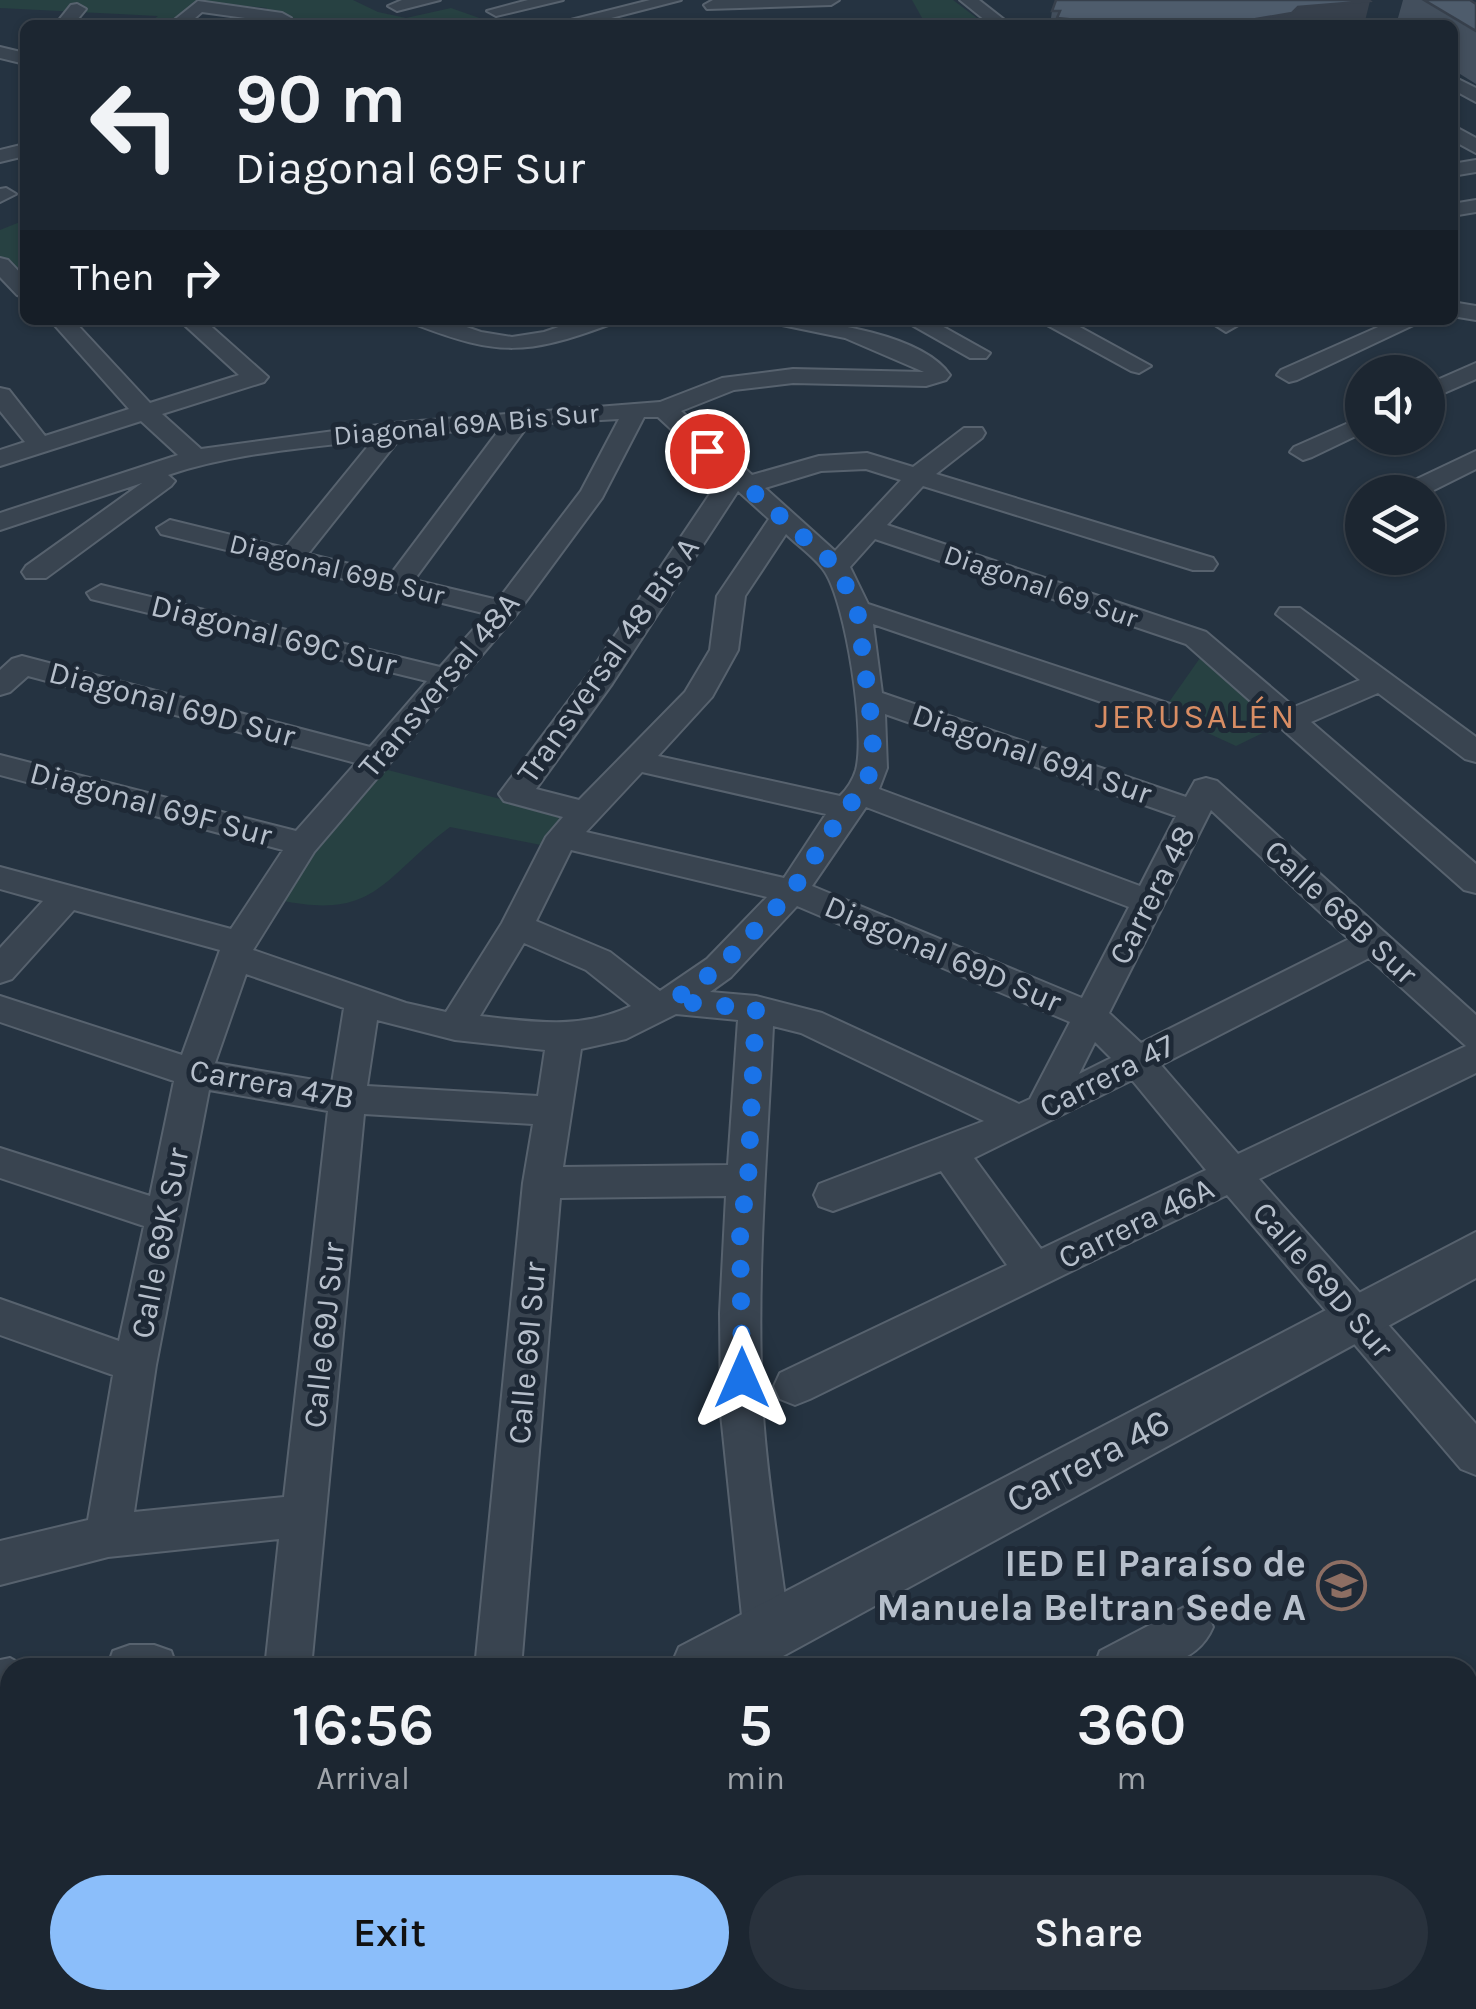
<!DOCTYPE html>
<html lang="en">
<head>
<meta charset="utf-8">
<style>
  body { margin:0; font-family:Karla,sans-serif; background:#29323d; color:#f1f3f6; height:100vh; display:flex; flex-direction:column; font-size:38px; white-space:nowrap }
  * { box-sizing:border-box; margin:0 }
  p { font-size:32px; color:#a0a5ab }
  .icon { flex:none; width:55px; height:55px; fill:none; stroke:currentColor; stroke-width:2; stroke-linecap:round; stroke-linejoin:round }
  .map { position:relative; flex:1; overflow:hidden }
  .drawer { position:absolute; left:0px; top:1658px; width:1478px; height:352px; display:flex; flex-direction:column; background:#1c2631; border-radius:30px 30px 0 0; box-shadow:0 2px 8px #0004,0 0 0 2px #3a434d }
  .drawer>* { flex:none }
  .top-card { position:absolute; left:20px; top:20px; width:1438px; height:305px; border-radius:15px; box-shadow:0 2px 8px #0004,0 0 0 2px #3a434d; background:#1c2631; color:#f1f3f6; overflow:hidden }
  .tools { position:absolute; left:1345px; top:355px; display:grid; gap:20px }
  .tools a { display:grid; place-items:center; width:100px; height:100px; border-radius:50%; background:#1c2631; box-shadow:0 2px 8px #0004,0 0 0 2px #3a434d; font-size:50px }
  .pin { position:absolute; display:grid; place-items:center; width:85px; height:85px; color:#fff; margin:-42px; border:5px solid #fff; border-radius:50%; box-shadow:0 2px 10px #0007 }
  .me { position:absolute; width:110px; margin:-55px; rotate:0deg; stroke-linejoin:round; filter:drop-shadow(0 0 8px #0008) }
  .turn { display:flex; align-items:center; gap:35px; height:210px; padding:0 50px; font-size:45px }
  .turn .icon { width:130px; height:130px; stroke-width:2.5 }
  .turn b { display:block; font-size:70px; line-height:85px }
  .then { display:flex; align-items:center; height:95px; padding:0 50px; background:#0003; gap:20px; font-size:38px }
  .eta { display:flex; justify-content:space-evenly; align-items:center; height:170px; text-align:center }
  .eta b { font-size:60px; font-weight:600; line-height:70px }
  .primary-button { display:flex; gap:20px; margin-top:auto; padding:20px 50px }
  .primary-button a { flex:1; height:115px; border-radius:60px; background:#8bbefa; color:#111; font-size:40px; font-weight:600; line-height:115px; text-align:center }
  .primary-button a+a { background:#29323d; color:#f1f3f6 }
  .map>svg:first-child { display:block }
  .green { fill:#274142 }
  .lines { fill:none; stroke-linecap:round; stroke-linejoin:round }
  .minor-casing { stroke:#57626e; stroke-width:4 }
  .tertiary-casing { stroke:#57626e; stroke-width:4 }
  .minor { fill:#394450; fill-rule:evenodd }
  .tertiary { fill:#394450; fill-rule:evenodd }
  .wall { fill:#434f5d }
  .shaded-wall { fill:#37404c }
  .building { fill:#4e5c6c; stroke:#37404c; stroke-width:2.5 }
  .route { stroke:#1a73e8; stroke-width:18; stroke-dasharray:0 32.4 }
  .labels { text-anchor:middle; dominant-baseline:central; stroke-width:10; stroke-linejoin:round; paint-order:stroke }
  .far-street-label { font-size:28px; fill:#b6bfcb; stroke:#1e2936 }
  .street-label { font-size:32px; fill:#b6bfcb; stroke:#1e2936 }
  .neighbourhood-label { font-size:35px; letter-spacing:2.5px; fill:#d88d64; stroke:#1e2936 }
  .near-street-label { font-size:38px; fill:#b6bfcb; stroke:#1e2936 }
  .near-poi-label { font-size:38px; font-weight:bold; fill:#b6bfcb; stroke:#1e2936; text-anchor:end }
</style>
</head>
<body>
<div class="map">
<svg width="1476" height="2009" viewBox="0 0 1476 2009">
  <rect width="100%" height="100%" fill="#253341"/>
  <!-- green -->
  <g class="green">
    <path d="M0 0H353L378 12 406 18 451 8 499 25H252L267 8 205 2 179 25H145L158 16 0 8Z"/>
    <path d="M912 0H953L986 25H926Z"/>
    <path d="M25 220V280L19 274 0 278V230Z"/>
    <path d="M1200 658 1279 725 1236 746 1162 712Z"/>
    <path d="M380 768 562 815 541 845 450 827C382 878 376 921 279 900L317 844Z"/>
  </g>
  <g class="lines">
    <defs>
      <g id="minor">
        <path d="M402 0H440L397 11 388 6Z"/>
        <path d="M528 0H563L496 16 487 11Z"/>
        <path d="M650 0H681L584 25H551Z"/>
        <path d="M713 0H839L831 5 707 9 704 5Z"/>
        <path d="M960 0H979L1011 25H991Z"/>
        <path d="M198 1 282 13 291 18 282 23 202 12 187 25H168Z"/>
        <path d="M77 4 86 9 73 25H55L71 5Z"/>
        <path d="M0 47 25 53V64L0 58Z"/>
        <path d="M1452 76 1476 88V102L1452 89Z"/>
        <path d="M1452 125 1476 138V153L1452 140Z"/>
        <path d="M25 144V156L0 162V150Z"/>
        <path d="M1476 160V172L1452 176V164Z"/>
        <path d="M6 188 16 194 0 202V189Z"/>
        <path d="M1476 200V212L1452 216V204Z"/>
        <path d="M0 258 8 260 25 278V297L17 295 0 277Z"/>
        <path d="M1452 302 1476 306V320L1452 316Z"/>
        <path d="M50 320H73L150 403 239 375 179 320H204L268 377 264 382 162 414 201 449 394 423 660 402 722 378 793 369 924 372 845 338 782 325 779 320C825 320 923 335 950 375L946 380 926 386 793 383 734 390 681 411 752 475 819 456 867 453 913 467 964 428H982L985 433 982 438 936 474 1213 558 1217 564 1213 570H1193L923 486 887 525 1206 632 1294 707 1360 680 1276 614 1280 608H1300L1476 737V762L1465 759 1378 693 1311 722 1476 864V893L1464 890 1186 644 875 539 850 567 868 604 1173 705 1177 712 1173 719H1151L873 624 882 693 1186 797 1195 781 1206 778 1217 781 1476 1015V1073L1259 1179 1476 1424V1475L1461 1469 1227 1195 810 1399 795 1405 780 1399 774 1386 780 1373 1007 1265 941 1171 833 1211 819 1206 814 1195 819 1184 984 1121 801 1033 773 1026C767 1156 755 1284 763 1415 768 1489 781 1562 790 1635L783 1651 767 1658 751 1651 744 1635 721 1414 720 1313 726 1196 560 1198 521 1668H475L523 1183 533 1124 364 1114 311 1668H265L279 1539 108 1557 0 1585V1541L88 1520 113 1375 0 1335V1299L119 1341 144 1226 0 1178V1148L150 1196 174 1081 0 1022V996L182 1055 220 950 74 910 12 979 0 983V948L43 901 0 889V867L231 929 283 850 0 775V755L296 831 356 763 28 676 10 692 0 695V670L12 659 22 656 370 747 427 681 91 599 87 593 101 585 440 667 487 614 161 534 157 528 170 520 285 548 373 440C304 448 234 453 168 475L175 481 171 486 46 578H26L22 572 26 566 142 483 0 530V513L178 455 141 421 0 466V450L25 442 0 411V388L9 390 45 436 129 409ZM644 417H658L722 476 591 671 499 794 504 801 563 817 546 837 502 923 446 1012 406 1003 253 950 314 852 515 616 602 498ZM619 419 581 491 498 600 414 580 529 424ZM502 426 391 574 308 554 401 437ZM866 469 901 480 835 551 765 488 821 471ZM738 491 769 519 717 596 710 650 685 692 579 800 536 789 612 684ZM786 534C798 546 816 558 825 572 846 604 866 733 856 770 853 780 847 789 840 796L658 756 712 697 738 650 745 596ZM885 714 1176 816 1140 886 879 789 887 768ZM642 772 826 814 784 878 586 832ZM866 807 1129 907 1082 998 812 886ZM1211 810 1349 939 1141 1043 1109 1013ZM571 850 767 897 707 959 660 991 610 952 536 921ZM797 906 1070 1022 1030 1099 1019 1104 822 1013 756 996 710 992 731 977ZM524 943 586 970 631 1006C580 1030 534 1022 480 1016ZM1369 958 1466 1046 1238 1154 1161 1065ZM246 974 344 1008 332 1083 215 1063ZM676 1014 738 1020 728 1165 563 1167 581 1049 626 1039ZM377 1020 455 1040 545 1050 538 1096 367 1086ZM1095 1042 1111 1058 1079 1074ZM1132 1080 1206 1170 1041 1249 974 1158ZM209 1090 328 1111 284 1497 134 1512 156 1365Z"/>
        <path d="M414 320H446L481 332 512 337 544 332 579 320H611L608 325C527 355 498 356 417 325Z"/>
        <path d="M903 320H931L990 353 986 358H970Z"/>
        <path d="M1038 320H1067L1151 366 1139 373 1131 371Z"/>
        <path d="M1218 320H1247L1226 332 1215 325Z"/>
        <path d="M1394 320H1424L1297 380 1289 382 1277 375 1281 370Z"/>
        <path d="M1476 363V379L1428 400V384Z"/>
        <path d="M1362 417V433L1312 457 1303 460 1290 452 1294 447Z"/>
        <path d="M1476 451V469L1428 493 1396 492 1400 487Z"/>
        <path d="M1190 1604 1206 1611 1213 1627C1193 1674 1136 1668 1094 1668L1100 1651Z"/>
        <path d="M130 1645H154L171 1651 177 1668H107L113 1651Z"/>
        <path d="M10 1658 28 1668H10V1706L0 1708V1660Z"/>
        <path d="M1468 1977 1476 1981V2009H1420L1424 2000H1468Z"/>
        <path d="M10 1993V2000H73L70 2009H3Z"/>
        <path d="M177 2000H229L233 2009H179Z"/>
        <path d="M484 2000H549L546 2009H480Z"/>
        <path d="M954 2000H1017L1014 2009H950Z"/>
      </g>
      <g id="tertiary">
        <path d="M1476 1232V1278L761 1668H670L679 1647Z"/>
        <path d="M0 1863 10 1864V1930L0 1929Z"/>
        <path d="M785 2000H854L858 2009H789Z"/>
      </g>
    </defs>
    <!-- minor casing -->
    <use href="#minor" class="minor-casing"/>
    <!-- tertiary casing -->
    <use href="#tertiary" class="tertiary-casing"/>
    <!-- minor -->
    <use href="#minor" class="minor"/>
    <!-- tertiary -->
    <use href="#tertiary" class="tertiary"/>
  </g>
  <!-- wall -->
  <g class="wall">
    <path d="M1403 0H1470L1476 4V84L1452 69V25H1396Z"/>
    <path d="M1052 11 1364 25H1050Z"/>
  </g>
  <!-- shaded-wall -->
  <path class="shaded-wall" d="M1370 1 1364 25H1232V23L1298 7Z"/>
  <!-- building -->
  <g class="building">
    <path d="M1056 0H1369L1370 1 1298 7 1292 13 1232 23 1236 25H1086L1088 21 1057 18 1060 11H1052Z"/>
    <path d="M1424 0H1470L1476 4V31Z"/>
  </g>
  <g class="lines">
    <!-- route -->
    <path class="route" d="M707 451 836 566 857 608 873 733 872 768 860 794 846 808 792 891 719 968 672 1001 756 1009 748 1180 740 1228 742 1378"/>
  </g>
  <!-- icons -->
  <defs>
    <symbol id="school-ring" viewBox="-11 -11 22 22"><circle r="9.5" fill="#1e2936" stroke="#8d6e63" stroke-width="1.5"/><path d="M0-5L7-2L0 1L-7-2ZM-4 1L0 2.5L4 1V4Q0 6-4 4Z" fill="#8d6e63"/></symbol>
  </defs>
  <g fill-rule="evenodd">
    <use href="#school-ring" x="1314" y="1558" width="55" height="55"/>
  </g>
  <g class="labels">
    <!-- far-street labels -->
    <g class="far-street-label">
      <text transform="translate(466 424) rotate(-5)">Diagonal 69A Bis Sur</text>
      <text transform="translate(337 569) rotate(14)">Diagonal 69B Sur</text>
      <text transform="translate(1041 586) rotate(19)">Diagonal 69 Sur</text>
    </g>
    <!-- street labels -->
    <g class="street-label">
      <text transform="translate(274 635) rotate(14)">Diagonal 69C Sur</text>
      <text transform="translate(608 660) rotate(-55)">Transversal 48 Bis A</text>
      <text transform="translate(439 685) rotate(-50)">Transversal 48A</text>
      <text transform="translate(172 704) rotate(15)">Diagonal 69D Sur</text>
      <text transform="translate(1032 754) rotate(19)">Diagonal 69A Sur</text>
      <text transform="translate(151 804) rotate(15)">Diagonal 69F Sur</text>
      <text transform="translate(1152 895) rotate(-63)">Carrera 48</text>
      <text transform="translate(1341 912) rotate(43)">Calle 68B Sur</text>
      <text transform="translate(943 954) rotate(23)">Diagonal 69D Sur</text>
      <text transform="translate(1107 1076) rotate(-27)">Carrera 47</text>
      <text transform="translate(272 1084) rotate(10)">Carrera 47B</text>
      <text transform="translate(1136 1223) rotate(-26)">Carrera 46A</text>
      <text transform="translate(160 1243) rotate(-79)">Calle 69K Sur</text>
      <text transform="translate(1323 1280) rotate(49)">Calle 69D Sur</text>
      <text transform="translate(324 1335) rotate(-84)">Calle 69J Sur</text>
      <text transform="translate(527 1353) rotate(-85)">Calle 69I Sur</text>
    </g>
    <!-- neighbourhood labels -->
    <g class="neighbourhood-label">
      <text x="1196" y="716">JERUSALÉN</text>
    </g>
    <!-- near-street labels -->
    <g class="near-street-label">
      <text transform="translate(1088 1461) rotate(-28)">Carrera 46</text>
    </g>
    <!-- near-poi labels -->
    <g class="near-poi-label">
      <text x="1306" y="1563">IED El Paraíso de<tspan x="1306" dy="44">Manuela Beltran Sede A</tspan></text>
    </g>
  </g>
</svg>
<div class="tools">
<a><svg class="icon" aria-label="sound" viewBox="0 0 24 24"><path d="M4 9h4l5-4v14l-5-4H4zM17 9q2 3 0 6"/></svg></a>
<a><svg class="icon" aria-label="layers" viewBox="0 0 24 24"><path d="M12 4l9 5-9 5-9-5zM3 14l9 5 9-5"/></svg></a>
</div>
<div class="pin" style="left:707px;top:451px;background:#d93025"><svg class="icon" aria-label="arrive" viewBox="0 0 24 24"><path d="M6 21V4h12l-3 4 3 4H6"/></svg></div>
<svg class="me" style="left:742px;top:1378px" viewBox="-20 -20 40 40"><path d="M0-17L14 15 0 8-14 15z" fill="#1a73e8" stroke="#fff" stroke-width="4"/></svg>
<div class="top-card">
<div class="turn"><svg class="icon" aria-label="left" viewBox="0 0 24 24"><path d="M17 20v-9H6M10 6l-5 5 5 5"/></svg><div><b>90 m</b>Diagonal 69F Sur</div></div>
<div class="then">Then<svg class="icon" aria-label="right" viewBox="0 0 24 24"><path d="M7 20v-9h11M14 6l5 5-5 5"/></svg></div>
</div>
<section class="drawer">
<div class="eta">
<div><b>16:56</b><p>Arrival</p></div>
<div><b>5</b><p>min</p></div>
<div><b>360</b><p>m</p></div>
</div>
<div class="primary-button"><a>Exit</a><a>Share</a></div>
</section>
</div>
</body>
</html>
